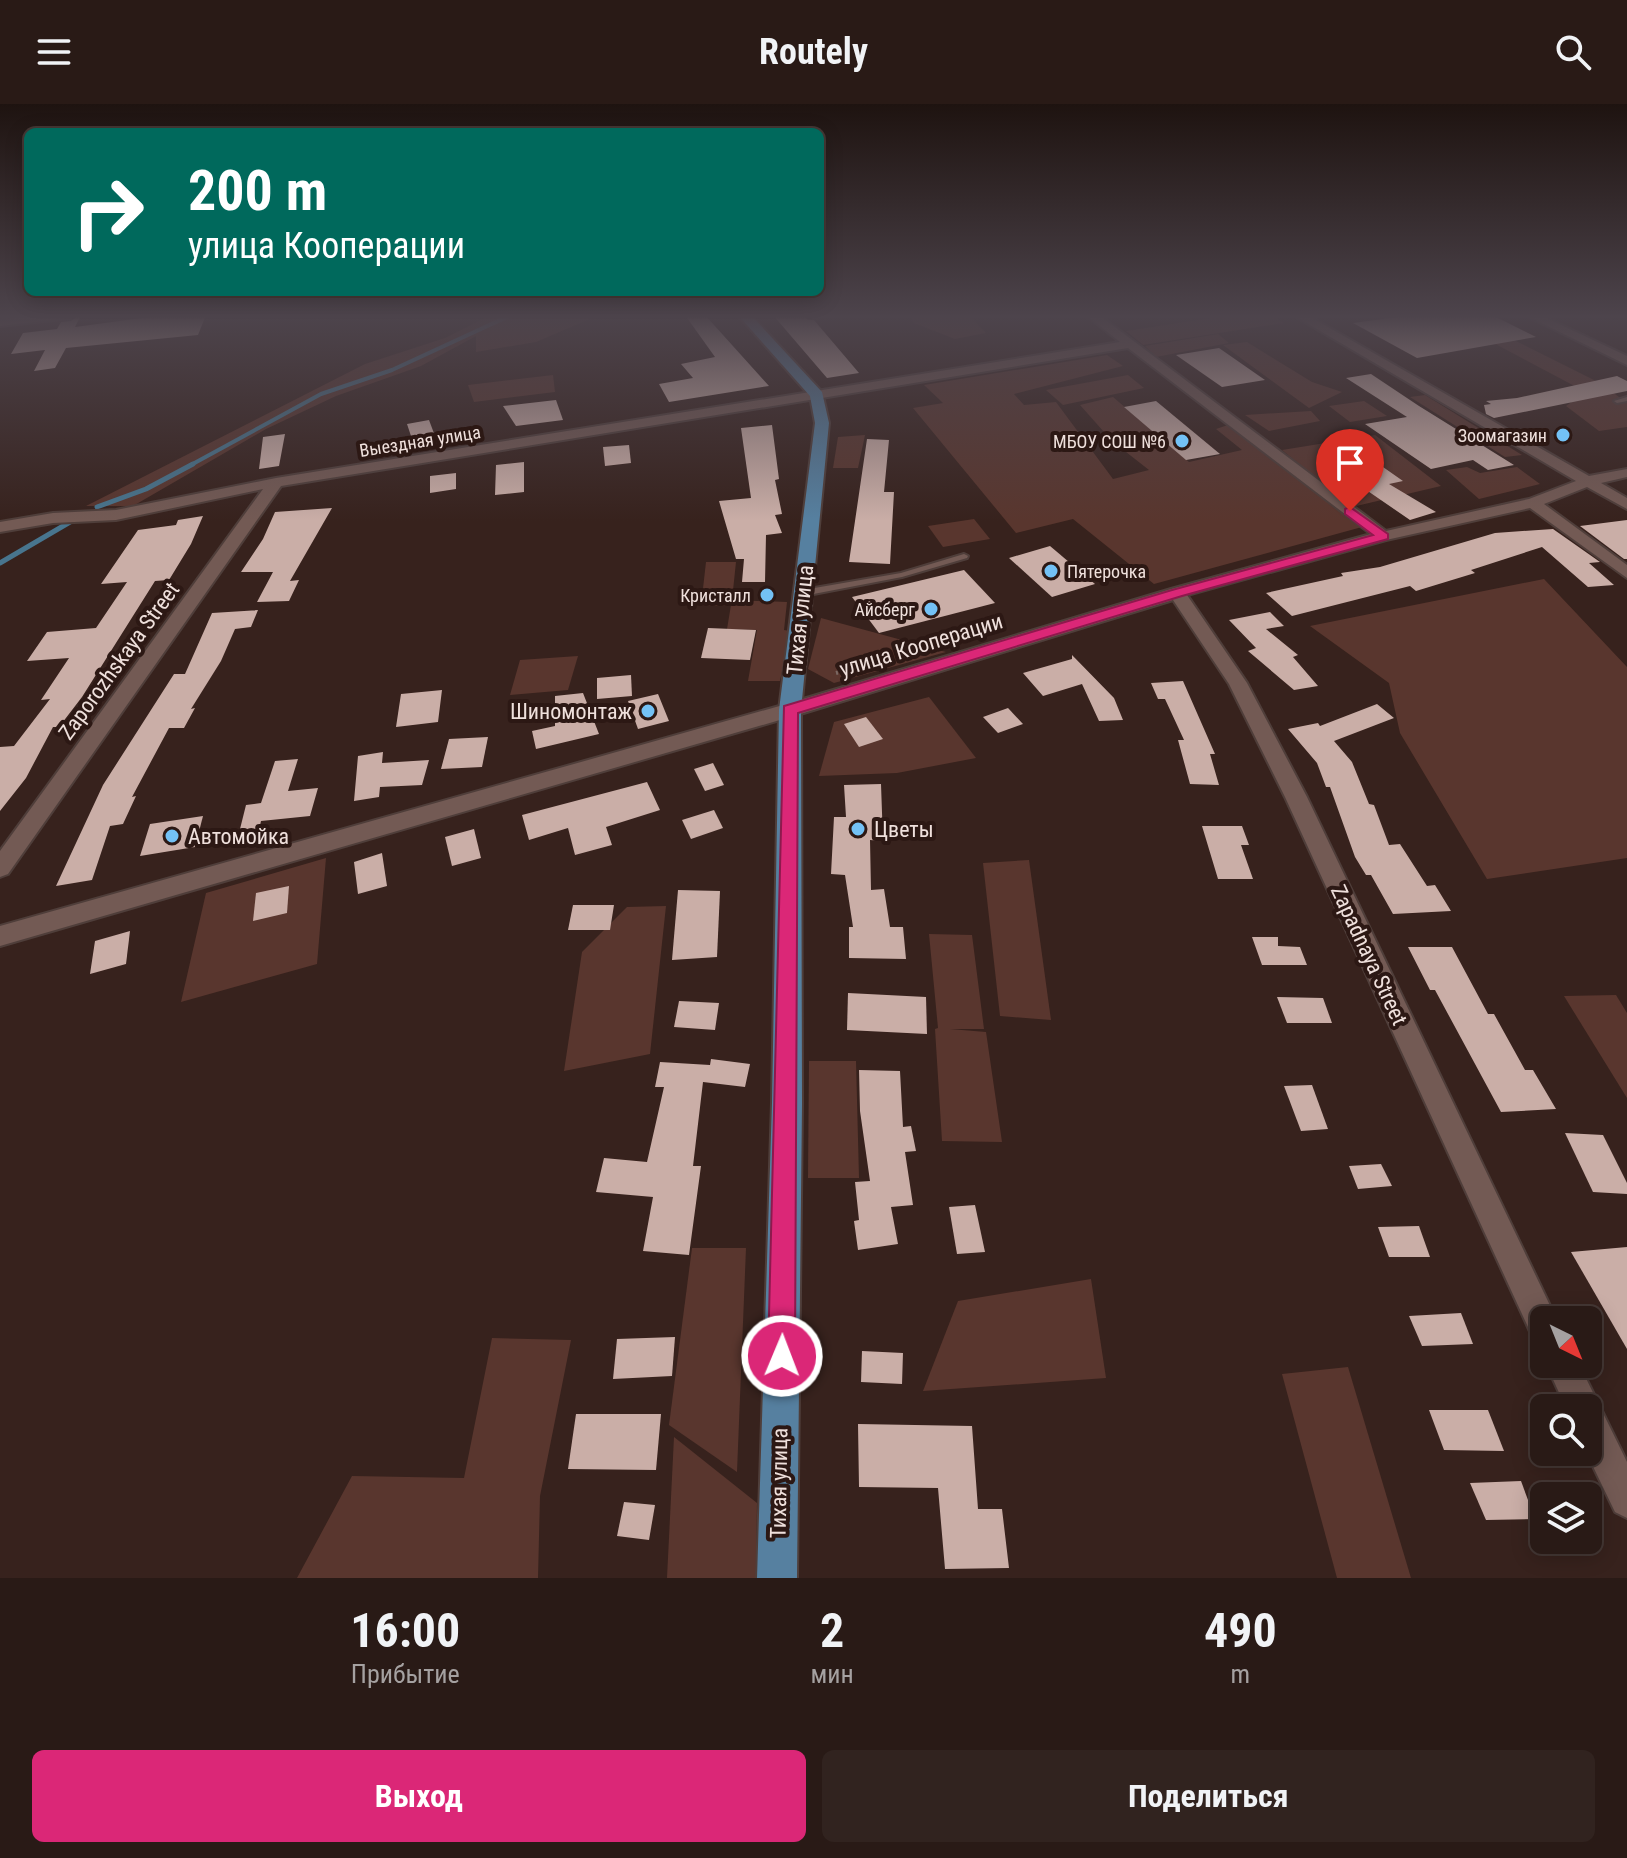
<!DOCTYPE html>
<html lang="ru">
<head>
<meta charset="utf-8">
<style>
  body { margin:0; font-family:"Roboto Condensed",sans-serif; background:#31231f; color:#f1f3f6; height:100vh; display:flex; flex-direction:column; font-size:30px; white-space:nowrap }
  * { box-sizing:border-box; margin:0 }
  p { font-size:26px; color:#a5a1a1 }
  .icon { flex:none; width:44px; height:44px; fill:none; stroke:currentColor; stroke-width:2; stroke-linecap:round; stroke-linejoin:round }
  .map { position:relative; height:1474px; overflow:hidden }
  .side { display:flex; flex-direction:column; background:#291a16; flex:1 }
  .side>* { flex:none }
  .banner { position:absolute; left:24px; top:24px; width:800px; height:168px; border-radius:12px; box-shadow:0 4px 20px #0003,0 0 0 2px #453835; background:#00695c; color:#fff; overflow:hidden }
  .needle { width:52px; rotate:137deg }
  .tools { position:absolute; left:1530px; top:1202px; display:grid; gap:16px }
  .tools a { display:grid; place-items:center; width:72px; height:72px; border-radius:12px; background:#291a16; box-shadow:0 4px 20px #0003,0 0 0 2px #453835; font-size:40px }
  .pin { position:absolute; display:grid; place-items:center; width:68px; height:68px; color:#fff; margin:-82px -34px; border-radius:50% 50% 50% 0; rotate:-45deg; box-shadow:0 0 8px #0007 }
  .pin .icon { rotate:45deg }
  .me { position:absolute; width:88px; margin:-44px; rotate:1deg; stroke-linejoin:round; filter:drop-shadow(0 0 6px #0008) }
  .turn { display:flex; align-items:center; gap:28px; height:168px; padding:0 32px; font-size:36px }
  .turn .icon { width:104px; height:104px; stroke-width:2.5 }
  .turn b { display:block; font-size:56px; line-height:68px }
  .eta { display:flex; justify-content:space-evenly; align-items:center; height:136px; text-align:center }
  .eta b { font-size:48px; font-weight:700; line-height:56px }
  .button { display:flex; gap:16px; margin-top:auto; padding:16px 32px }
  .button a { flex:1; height:92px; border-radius:12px; background:#db2777; color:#fff; font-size:32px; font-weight:700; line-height:92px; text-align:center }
  .button a+a { background:#31231f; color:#f1f3f6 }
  header { display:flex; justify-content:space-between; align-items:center; height:104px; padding:0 32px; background:#291a16; font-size:36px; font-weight:700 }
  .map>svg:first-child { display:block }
  .green { fill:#59362e }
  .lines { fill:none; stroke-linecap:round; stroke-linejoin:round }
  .stream-far1 { stroke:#48758e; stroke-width:4 }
  .stream { stroke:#48758e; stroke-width:5 }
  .building { fill:#caaea7 }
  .lane-casing { stroke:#4f3e3a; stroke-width:4 }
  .street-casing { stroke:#4f3e3a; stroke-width:4 }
  .primary-casing { stroke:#4f3e3a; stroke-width:4 }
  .path-far1 { stroke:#7b6863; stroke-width:3; stroke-dasharray:1 4; stroke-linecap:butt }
  .path { stroke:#7b6863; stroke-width:4; stroke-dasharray:2 6; stroke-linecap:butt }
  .lane { fill:#735a54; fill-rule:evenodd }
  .street { fill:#735a54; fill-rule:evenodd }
  .primary { fill:#5680a0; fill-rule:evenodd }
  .route { fill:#db2777; stroke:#8e194d; stroke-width:2 }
  .poi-dot { fill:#73c1f5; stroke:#2c1814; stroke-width:3 }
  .labels { text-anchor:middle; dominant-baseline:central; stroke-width:8; stroke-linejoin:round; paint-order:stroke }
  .far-poi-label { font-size:18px; fill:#efe0dc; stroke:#2c1814; text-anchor:end }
  .far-street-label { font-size:18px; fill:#efe0dc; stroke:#2c1814 }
  .street-label { font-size:22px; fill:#efe0dc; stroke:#2c1814 }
  .poi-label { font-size:22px; fill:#efe0dc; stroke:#2c1814; text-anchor:start }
</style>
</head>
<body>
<header><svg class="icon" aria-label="menu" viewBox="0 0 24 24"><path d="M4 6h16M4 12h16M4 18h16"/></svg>Routely<svg class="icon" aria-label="search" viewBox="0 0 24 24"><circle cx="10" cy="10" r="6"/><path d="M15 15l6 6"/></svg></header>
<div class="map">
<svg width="1627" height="1474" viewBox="0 0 1627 1474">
  <rect width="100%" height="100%" fill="#37221d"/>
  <!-- green -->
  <g class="green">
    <path d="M491 211H599L536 238 476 248V232L421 262 336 292 266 325 133 402H86L365 260 445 234Z"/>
    <path d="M908 211H969L986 229 955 235 914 219Z"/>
    <path d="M1231 211H1271L1284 219 1143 241 1126 227Z"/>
    <path d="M1490 224 1596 277 1584 287 1469 226Z"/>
    <path d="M1218 230 1229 239 1156 253 1145 242Z"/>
    <path d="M1247 238 1312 278 1342 288 1309 304 1223 241Z"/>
    <path d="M1107 251 1123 262 1014 290 1024 301 1056 298 1113 375 1149 366 1112 337 1080 301 1113 293 1189 358 1242 346 1216 325 1231 320 1362 423 1154 480 1073 415 1016 429 913 304 943 299 924 281Z"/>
    <path d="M553 271 555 288 474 298 468 281Z"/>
    <path d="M1128 271 1144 284 1063 301 1046 286Z"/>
    <path d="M1599 278 1627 299V323L1599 327 1566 302Z"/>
    <path d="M1425 291 1522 351 1505 353 1410 293Z"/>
    <path d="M1364 297 1387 312 1350 318 1329 302Z"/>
    <path d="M1311 307 1320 317 1269 327 1245 311Z"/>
    <path d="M865 331 858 364H833L838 333Z"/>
    <path d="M1375 331 1441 382 1352 403 1282 346Z"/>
    <path d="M1467 363 1480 369 1517 363 1540 380 1479 395 1446 366Z"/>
    <path d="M974 415 990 435 943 443 928 422Z"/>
    <path d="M706 458H736L732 496 787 498 784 526 790 527 780 577H748L757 526 727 525 731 501 701 502Z"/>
    <path d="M1544 475 1627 563V754L1487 775 1400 629 1389 579 1310 522Z"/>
    <path d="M821 514 946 548 834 579 808 565Z"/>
    <path d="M578 552 568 586 510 591 520 556Z"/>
    <path d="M929 593 976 654 897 669 819 672 834 618Z"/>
    <path d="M326 754 317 860 181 898 206 789Z"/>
    <path d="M1029 756 1051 916 1000 912 983 759Z"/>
    <path d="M666 802 650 950 564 967 582 848 627 803Z"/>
    <path d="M929 830 972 831 984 925H950L986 928 1002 1038 942 1037 935 925 938 924Z"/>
    <path d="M1616 891 1627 909V994L1564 892Z"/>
    <path d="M809 957H856L859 1074H808Z"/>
    <path d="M692 1144H746L737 1368 669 1321Z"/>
    <path d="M1091 1175 1106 1274 923 1287 958 1197Z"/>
    <path d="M492 1234 571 1236 540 1392 538 1474H297L352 1372 464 1374Z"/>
    <path d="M1348 1263 1411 1474H1337L1282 1270Z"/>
    <path d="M674 1333 757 1399 756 1474H667Z"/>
  </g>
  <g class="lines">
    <!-- stream-far1 -->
    <path class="stream-far1" d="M189 362 321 290 392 266 511 211"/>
    <!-- stream -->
    <g class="stream">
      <path d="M97 403 146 385 193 360"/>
      <path d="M0 459 70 418"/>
    </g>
  </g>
  <!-- building -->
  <g class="building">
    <path d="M79 211H81L75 223 157 212 206 211 198 231 66 244 55 264 34 267 45 246 11 250 23 229 57 225 61 218 71 217Z"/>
    <path d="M685 211H705L769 282 669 298 659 280 693 274 681 260 715 253Z"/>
    <path d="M773 211H804L808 216H814L859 269 827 274Z"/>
    <path d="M1412 211H1492L1536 233 1417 254 1353 219Z"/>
    <path d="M1219 244 1265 276 1222 283 1176 251Z"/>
    <path d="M1371 270 1419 302 1514 361 1488 366 1473 356 1431 365 1365 320 1407 313 1346 274Z"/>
    <path d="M1617 272 1627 277V287L1494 314 1486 310 1484 301 1491 300 1486 297 1517 294Z"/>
    <path d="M556 296 563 316 516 322 503 302Z"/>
    <path d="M1156 297 1220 350 1186 356 1124 303Z"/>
    <path d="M429 316 435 332 413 338 407 320Z"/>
    <path d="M772 321 779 375 775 376 782 410 775 411 782 429 766 431 765 478H742L744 455H736L719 397 751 394 741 324Z"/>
    <path d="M285 330 279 362 259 365 263 333Z"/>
    <path d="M867 335 889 336 884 388H894L890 460 849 458Z"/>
    <path d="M629 341 631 359 605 362 603 343Z"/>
    <path d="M524 358V388L495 391 496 361Z"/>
    <path d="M1383 363 1403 377 1389 380 1436 408 1410 416 1343 370Z"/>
    <path d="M456 369V385L430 389V372Z"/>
    <path d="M332 404 290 477 299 476 289 497 257 498 273 468H241L263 435 275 408Z"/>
    <path d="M203 412 191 440 169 476 155 477 82 593 59 623H53L26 674 0 707V643L14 642 50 595 41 596 69 554 27 557 47 528 96 524 127 478 101 480 138 426 176 421 178 416Z"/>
    <path d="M1627 416V455H1624L1580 422Z"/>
    <path d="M1553 425 1600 458 1589 459 1614 481 1588 483 1542 443 1471 466 1475 469 1416 487 1410 482 1292 512 1266 489 1343 472 1341 469 1380 463 1495 429Z"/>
    <path d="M1050 442 1095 480 1052 493 1009 454Z"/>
    <path d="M964 466 995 499 879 529 852 493Z"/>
    <path d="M258 506 251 523 235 525 221 557 191 605 195 604 184 624H169L132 693 136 692 123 720 110 722 92 776 56 782 103 681 174 570H185L212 509Z"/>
    <path d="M1270 508 1284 522 1266 525 1298 551 1293 553 1318 582 1294 586 1248 547 1256 544 1229 516Z"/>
    <path d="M708 524 756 526 750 556 701 554Z"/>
    <path d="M1072 551 1114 594 1123 616 1099 617 1082 580 1043 592 1023 569 1072 555Z"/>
    <path d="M631 571 632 592 597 595V574Z"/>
    <path d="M1183 577 1215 650H1210L1219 681 1190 680 1178 636H1184L1165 595H1158L1151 579Z"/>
    <path d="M442 586 438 618 396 623 401 590Z"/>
    <path d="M583 589 599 630 536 645 532 627 555 622V592Z"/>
    <path d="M658 590 669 617 638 625 628 597Z"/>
    <path d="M1377 600 1394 614 1334 637 1352 658 1369 700 1374 701 1389 741 1400 740 1427 782 1435 781 1451 807 1393 810 1371 771H1366L1355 753 1330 683H1326L1317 659 1288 625 1318 619 1320 622Z"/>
    <path d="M1008 604 1023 620 998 629 983 613Z"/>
    <path d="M866 613 883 635 859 643 844 620Z"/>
    <path d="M488 633 482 663 441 665 449 635Z"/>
    <path d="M383 648 382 659 429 656 422 681 380 683 379 693 354 697 358 652Z"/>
    <path d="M298 655 288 687 318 684 310 712 261 717 259 726 239 729 246 701 261 699 275 657Z"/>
    <path d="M713 659 724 681 705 687 694 665Z"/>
    <path d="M647 678 660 706 606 723 612 741 575 751 568 724 529 736 522 711Z"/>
    <path d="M881 680 883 737 870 736 871 786 884 785 890 823H903L906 855 849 854V823H853L845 771 831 770 834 713H846L844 681Z"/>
    <path d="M714 706 723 724 691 735 682 716Z"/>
    <path d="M203 712 195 743 140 752 150 720Z"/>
    <path d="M1202 722H1242L1249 741H1241L1253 775H1218Z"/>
    <path d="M474 725 481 754 452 762 445 733Z"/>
    <path d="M382 749 387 782 358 790 354 758Z"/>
    <path d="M289 782 287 809 253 817 256 789Z"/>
    <path d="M678 786 720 787 717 853 672 856Z"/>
    <path d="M573 801H614L610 826H568Z"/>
    <path d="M130 827 126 860 90 870 95 837Z"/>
    <path d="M1252 833H1278V842L1300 843 1307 861H1262Z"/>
    <path d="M1408 843H1452L1488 910H1494L1525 966H1533L1556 1005 1501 1008 1435 886H1430Z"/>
    <path d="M848 889 926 893 927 930 847 926Z"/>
    <path d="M1277 893 1323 894 1332 919H1287Z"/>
    <path d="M679 897 719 899 715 926 674 923Z"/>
    <path d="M711 955 750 960 745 983 703 978 693 1062H701L689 1151 643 1147 653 1093 596 1088 604 1054 647 1058 664 983H655L660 958 710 961Z"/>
    <path d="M859 966 900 967 903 1023 911 1022 916 1047 905 1048 913 1101 891 1103 898 1140 858 1146 854 1117 859 1116 855 1078 870 1077 860 1007Z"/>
    <path d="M1312 981 1328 1025 1301 1027 1284 982Z"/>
    <path d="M1565 1029 1603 1031 1627 1079V1090L1593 1088Z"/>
    <path d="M1381 1060 1392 1082 1358 1085 1349 1062Z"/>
    <path d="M975 1101 985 1148 957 1150 949 1103Z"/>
    <path d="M1419 1122 1430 1153H1389L1378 1123Z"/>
    <path d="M1627 1143V1245L1571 1148Z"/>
    <path d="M1461 1209 1473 1240 1422 1242 1409 1212Z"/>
    <path d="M675 1233 672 1272 613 1275 617 1235Z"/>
    <path d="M862 1247 903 1249 902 1280 861 1278Z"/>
    <path d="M1429 1306H1488L1504 1347 1444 1346Z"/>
    <path d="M576 1310H661L656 1366 568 1365Z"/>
    <path d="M858 1320 972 1322 978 1405H1002L1009 1464 945 1465 938 1384 859 1383Z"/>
    <path d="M1521 1377 1535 1415 1486 1416 1470 1379Z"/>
    <path d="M624 1398 655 1401 649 1436 617 1432Z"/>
  </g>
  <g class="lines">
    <defs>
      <g id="lane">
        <path d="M1627 293V297L1617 299 1614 297Z"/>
        <path d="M964 450 968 452 967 454 902 473 803 492 799 489 803 486 901 469Z"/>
      </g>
      <g id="street">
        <path d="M42 211H76L70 214 0 222V216Z"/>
        <path d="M1086 211H1099L1386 427 1529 395 1576 377 1293 211H1307L1589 372 1627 365V373L1601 379 1627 394V405L1587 383 1544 400 1627 461V474L1530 404 1386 436 1187 491 1247 579 1307 693 1555 1212 1557 1216H1544V1239L1533 1234 1285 693 1229 580 1173 496 797 611 0 842V822L783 601 1171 485 1371 430 1128 244 281 382 8 770 0 773V747L263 385 116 416 53 419 0 428V418L53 409 116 406 276 374 1120 238Z"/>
        <path d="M1525 211H1540L1627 252V261Z"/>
        <path d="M1546 1260H1579L1627 1358V1414L1615 1408 1586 1348 1588 1304H1566Z"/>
      </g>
      <path id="primary" d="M738 211H751L822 288 829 319 801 606 802 999 797 1474H757L772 999 779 606 815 319 810 292Z"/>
    </defs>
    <!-- lane casing -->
    <use href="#lane" class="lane-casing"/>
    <!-- street casing -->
    <use href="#street" class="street-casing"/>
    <!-- primary casing -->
    <use href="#primary" class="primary-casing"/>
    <!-- path-far1 -->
    <path class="path-far1" d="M905 551 920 547"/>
    <!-- path -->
    <path class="path" d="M836 569 913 549"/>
    <!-- lane -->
    <use href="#lane" class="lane"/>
    <!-- street -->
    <use href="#street" class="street"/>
    <!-- primary -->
    <use href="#primary" class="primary"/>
  </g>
  <!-- sky -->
  <linearGradient id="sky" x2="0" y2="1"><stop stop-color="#1e1310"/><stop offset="0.51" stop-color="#4d444c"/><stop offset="1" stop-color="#4d444c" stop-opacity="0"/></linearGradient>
  <rect width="1627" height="417" fill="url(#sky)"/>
  <!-- route -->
  <path class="route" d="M1350 403 1388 430V435L1182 492 798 609 795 1252 791 1262 782 1266 772 1262 768 1252 784 602 1172 486 1373 431 1345 410V405Z"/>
  <!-- markers -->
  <g class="poi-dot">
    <circle cx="1563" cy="331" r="8"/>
    <circle cx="1182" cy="337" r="8"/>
    <circle cx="1051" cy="467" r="8"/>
    <circle cx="767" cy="491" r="8"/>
    <circle cx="931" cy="505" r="8"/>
    <circle cx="648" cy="607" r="8"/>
    <circle cx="858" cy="725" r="8"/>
    <circle cx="172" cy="732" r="8"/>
  </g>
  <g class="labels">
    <!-- far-poi labels -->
    <g class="far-poi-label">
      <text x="1547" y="331">Зоомагазин</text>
      <text x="1166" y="337">МБОУ СОШ №6</text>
      <text x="1067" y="467" text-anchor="start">Пятерочка</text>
      <text x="751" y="491">Кристалл</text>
      <text x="915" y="505">Айсберг</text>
    </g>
    <!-- far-street labels -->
    <g class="far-street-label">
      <text transform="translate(420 337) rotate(-9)">Выездная улица</text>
    </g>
    <!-- street labels -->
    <g class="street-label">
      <text transform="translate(800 516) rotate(-84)">Тихая улица</text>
      <text transform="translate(921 541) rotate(-17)">улица Кооперации</text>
      <text transform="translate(119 557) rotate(-54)">Zaporozhskaya Street</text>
      <text transform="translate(1369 851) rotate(65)">Zapadnaya Street</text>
      <text transform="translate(779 1379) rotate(-89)">Тихая улица</text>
    </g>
    <!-- poi labels -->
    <g class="poi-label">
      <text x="632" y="607" text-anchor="end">Шиномонтаж</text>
      <text x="874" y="725">Цветы</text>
      <text x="188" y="732">Автомойка</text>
    </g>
  </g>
</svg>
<div class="tools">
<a><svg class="needle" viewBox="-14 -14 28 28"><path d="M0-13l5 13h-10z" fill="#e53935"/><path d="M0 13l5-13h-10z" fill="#a5a1a1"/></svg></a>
<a><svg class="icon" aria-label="search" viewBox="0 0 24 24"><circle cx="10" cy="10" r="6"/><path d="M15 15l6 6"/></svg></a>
<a><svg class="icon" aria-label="layers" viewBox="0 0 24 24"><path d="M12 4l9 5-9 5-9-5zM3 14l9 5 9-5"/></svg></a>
</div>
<div class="pin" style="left:1350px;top:407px;background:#d93025"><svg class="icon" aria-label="arrive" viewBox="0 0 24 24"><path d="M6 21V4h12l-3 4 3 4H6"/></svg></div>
<svg class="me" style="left:782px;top:1252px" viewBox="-20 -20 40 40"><circle r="17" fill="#db2777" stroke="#fff" stroke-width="3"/><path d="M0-11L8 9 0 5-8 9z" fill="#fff"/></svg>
<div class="banner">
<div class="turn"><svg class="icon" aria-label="right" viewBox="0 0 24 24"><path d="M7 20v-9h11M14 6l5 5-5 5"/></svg><div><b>200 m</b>улица Кооперации</div></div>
</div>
</div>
<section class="side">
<div class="eta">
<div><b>16:00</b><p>Прибытие</p></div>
<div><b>2</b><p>мин</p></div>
<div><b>490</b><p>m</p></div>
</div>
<div class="button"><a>Выход</a><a>Поделиться</a></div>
</section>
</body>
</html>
